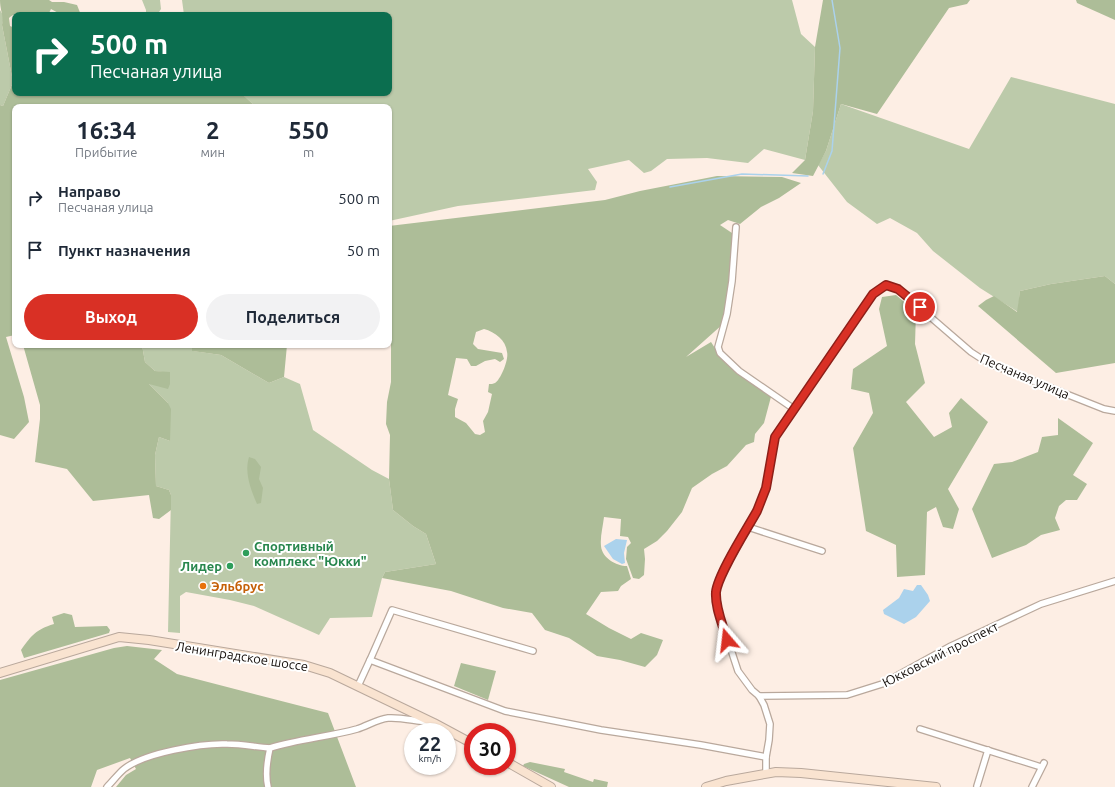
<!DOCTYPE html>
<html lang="ru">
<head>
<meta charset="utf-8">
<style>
  body { margin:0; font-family:Ubuntu,sans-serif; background:#f2f2f3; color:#1f2937; height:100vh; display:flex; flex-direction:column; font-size:15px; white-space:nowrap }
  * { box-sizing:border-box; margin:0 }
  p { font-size:13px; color:#747a83 }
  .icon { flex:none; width:22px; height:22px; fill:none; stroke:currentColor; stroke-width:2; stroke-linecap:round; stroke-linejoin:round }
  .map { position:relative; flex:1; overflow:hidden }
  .side { position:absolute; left:12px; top:104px; width:380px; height:244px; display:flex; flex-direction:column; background:#fff; border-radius:8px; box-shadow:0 1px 3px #0004 }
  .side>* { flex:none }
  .banner { position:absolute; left:12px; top:12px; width:380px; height:84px; border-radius:8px; box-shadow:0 1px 3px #0004; background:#0b6e4f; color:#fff; overflow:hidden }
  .speed { position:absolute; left:404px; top:723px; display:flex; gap:8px; font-size:20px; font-weight:700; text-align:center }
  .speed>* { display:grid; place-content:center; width:52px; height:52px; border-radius:50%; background:#fff; box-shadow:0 1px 3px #0004; line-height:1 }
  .speed small { font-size:10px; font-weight:400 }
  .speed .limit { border:6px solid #d22; background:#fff; color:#111 }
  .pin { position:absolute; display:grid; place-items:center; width:34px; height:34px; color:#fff; margin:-17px; border:2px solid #fff; border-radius:50%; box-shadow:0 1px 4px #0007 }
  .me { position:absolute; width:44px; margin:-22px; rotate:343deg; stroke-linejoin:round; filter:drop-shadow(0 0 3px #0008) }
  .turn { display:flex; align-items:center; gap:14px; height:84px; padding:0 12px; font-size:18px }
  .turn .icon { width:52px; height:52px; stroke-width:2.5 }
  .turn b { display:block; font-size:28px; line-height:34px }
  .eta { display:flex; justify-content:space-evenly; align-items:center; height:68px; text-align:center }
  .eta b { font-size:24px; font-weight:700; line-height:28px }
  .button { display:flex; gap:8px; margin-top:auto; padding:8px 12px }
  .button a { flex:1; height:46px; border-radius:24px; background:#d93025; color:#fff; font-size:16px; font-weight:700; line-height:46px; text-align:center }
  .button a+a { background:#f2f2f3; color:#1f2937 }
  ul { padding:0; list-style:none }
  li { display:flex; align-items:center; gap:12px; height:52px; padding:0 12px }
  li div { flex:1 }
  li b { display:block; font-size:15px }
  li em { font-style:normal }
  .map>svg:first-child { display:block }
  .green { fill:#bccaaa }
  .forest { fill:#adbd98; fill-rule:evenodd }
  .water { fill:#abd2ec }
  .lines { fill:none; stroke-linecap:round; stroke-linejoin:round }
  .stream { stroke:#abd2ec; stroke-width:1.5 }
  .minor-casing { stroke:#b9a89c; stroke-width:8 }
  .secondary-casing { stroke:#b9a89c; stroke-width:10 }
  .minor { stroke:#fff; stroke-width:5.5 }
  .secondary { stroke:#f9e3d0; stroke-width:8 }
  .route-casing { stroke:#8d1f18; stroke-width:10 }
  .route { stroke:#d93025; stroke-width:7 }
  .leisure-dot { fill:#2e9e5b; stroke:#fff; stroke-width:1.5 }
  .food-dot { fill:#e8710a; stroke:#fff; stroke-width:1.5 }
  .labels { text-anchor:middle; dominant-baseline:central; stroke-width:4; stroke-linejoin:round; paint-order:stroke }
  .street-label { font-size:13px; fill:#130d09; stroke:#fff }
  .leisure-label { font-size:13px; font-weight:bold; fill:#27864d; stroke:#fff; text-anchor:start }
  .food-label { font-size:13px; font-weight:bold; fill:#c56008; stroke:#fff; text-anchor:start }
</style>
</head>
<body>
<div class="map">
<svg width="1115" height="787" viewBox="0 0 1115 787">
  <rect width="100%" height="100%" fill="#fdeee4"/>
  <!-- green -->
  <g class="green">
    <path d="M142 0H160L161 9 157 15H146V10Z"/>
    <path d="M182 0H792L801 34 815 47 813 111 805 160 764 149 748 163 707 158 667 159 651 171 644 173 629 160 588 169 597 182 595 190 458 206 389 221V107H256L241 93H389V15H184Z"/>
    <path d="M0 10 4 17 2 25 13 82 3 106 0 105Z"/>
    <path d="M1011 77 1115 104V284L1105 276 1051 284 1020 291 1018 312 980 288 933 251 917 233 890 218 877 224 847 202 818 165 826 151 841 104 969 149Z"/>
    <path d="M142 345H192L193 351 221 355 269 383 284 377 300 384 313 430 372 470 389 479 393 510 413 526 426 534 436 564 385 572 382 578 372 617 330 618 319 635 254 606 230 600 186 592 180 596V633L168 632 171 495 169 490 156 486 155 455 159 437 170 441 168 403 149 384 170 373 155 371 145 362Z"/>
  </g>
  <!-- forest -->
  <g class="forest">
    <path d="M0 0H49L52 2H64L77 5 81 15H62L51 9 48 15C35 13 19 8 9 18L10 26 15 28V93H241L256 107H15V335L6 337 24 397 29 422 14 439 0 435V105L3 106 13 82 2 25C4 15 0 11 0 0Z"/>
    <path d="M823 0H970L967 4 949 8 877 114 841 104 826 151 813 176 792 173 805 160 813 111 815 47Z"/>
    <path d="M1076 0H1115V20L1077 3Z"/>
    <path d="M717 176 782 177 801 183 779 198 761 207 740 224 728 220 720 225 732 233 733 267 723 324 686 357 711 342 722 359 772 393 764 423 755 434 754 442 746 445 727 466 712 474 692 488 682 512 667 531 657 541 644 549 645 559 644 575 639 579 633 578 626 559 627 547 631 543 628 537 620 536 621 519 604 517C603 526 600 537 601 546 602 558 616 566 627 566L631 579 621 586 618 591 601 592 586 614 609 628 631 639 641 633 663 640 657 655 645 667 620 660 597 656 569 638 545 630 532 613 503 608 451 591 382 578 385 572 436 564 426 534 413 526 393 510 389 479 390 435 386 424 387 402 391 382V343L389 320V226L605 200 640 191ZM484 329C495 332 506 340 507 352 509 359 501 379 495 383 493 384 491 384 489 384L488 392 492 394 488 412 483 421 485 432 480 435 475 434 466 423 455 417V409L458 399 448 395 456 358 467 359 471 366H476L485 361 495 359 500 362 504 359 502 353 478 349 473 344 476 332Z"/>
    <path d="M1105 276 1115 284V363L1056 373 978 306 986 300 994 296 1017 312 1020 291 1051 284Z"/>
    <path d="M896 295 916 312 915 344 925 383 906 402 934 437 952 427 949 413 961 398 988 422 948 489 959 509 953 529 943 527 936 507 927 512 925 575 897 577 896 545 866 531 853 448 873 413 869 393 851 389 853 369 887 346 879 309 882 297Z"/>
    <path d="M23 345H142L145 362 155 371 170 372V384L168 389 149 384 168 403 171 409 170 441 159 437 155 455 156 486 169 490 171 495V510L159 519 153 518 149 495 93 501 67 469 35 462 40 419V405Z"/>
    <path d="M192 345H287L284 377 269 383 221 355 192 351Z"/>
    <path d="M1058 418 1093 443 1073 475 1087 484 1077 500H1066L1059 506 1055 518 1060 530 1041 535 1026 545 992 558 972 509 994 464 1012 462 1038 452 1042 437 1058 435Z"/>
    <path d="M249 457 255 459 261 467 259 479 263 488 261 503 257 504C251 490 244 473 249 457Z"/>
    <path d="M64 613 72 615 75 627 107 626 110 630 109 633 24 658 21 650C32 635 35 630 54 624L52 617Z"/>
    <path d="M127 646 162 650 154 659 177 674 328 713 356 787H116L126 775 136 769 130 758 97 770 91 787H0V680L114 648Z"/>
    <path d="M461 663 496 671 488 700 454 686Z"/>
    <path d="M530 762 565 769 564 772 593 782 594 779 608 782 607 787H569L523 766 524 764Z"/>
  </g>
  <!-- water -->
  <g class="water">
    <path d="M616 539 627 540 624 553 625 563 622 564 613 559 604 546Z"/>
    <path d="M917 585H921L928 595 930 601 916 617 904 624 884 614 883 610 899 598 904 589 913 591Z"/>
  </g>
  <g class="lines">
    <!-- stream -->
    <g class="stream">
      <path d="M823 174 832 151 840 48 832 0"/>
      <path d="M670 187 742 174 808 176"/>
    </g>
    <defs>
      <g id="minor">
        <path d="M736 227 732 281 727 314 718 347 720 353 739 371 794 409"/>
        <path d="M748 527 822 551"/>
        <path d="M370 660 392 610 533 651"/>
        <path d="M358 686 370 660 505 711 601 730 701 745 766 757"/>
        <path d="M759 696 847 695 882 684 951 646 1041 604 1115 581"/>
        <path d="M920 729 1041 767"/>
        <path d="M766 773V757L769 740 770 724 764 705 759 696 752 690 738 671 718 610 716 591 721 575 757 511 766 488 775 437 873 294 886 285 898 289 971 352 988 363 1104 409 1115 411"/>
        <path d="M977 786 988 750"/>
        <path d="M107 787C113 781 118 774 124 769 144 753 202 743 227 744 242 744 256 747 270 748"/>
        <path d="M268 787C265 774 267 761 270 748 299 739 328 737 357 729 367 726 378 719 388 718 402 717 414 721 428 722"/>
        <path d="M1032 787 1044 763"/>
      </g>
      <g id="secondary">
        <path d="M0 673 119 637 149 640 304 665 330 673 434 723 473 744"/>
        <path d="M507 762 551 787"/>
        <path d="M706 787 726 781 776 772 801 773 936 787"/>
      </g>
    </defs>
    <!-- minor casing -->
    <use href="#minor" class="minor-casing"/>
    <!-- secondary casing -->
    <use href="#secondary" class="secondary-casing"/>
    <!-- minor -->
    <use href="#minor" class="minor"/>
    <!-- secondary -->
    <use href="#secondary" class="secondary"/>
  </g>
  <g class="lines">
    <defs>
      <path id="route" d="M727 640C723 625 715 608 716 592 718 574 747 529 757 511L766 488 775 437 873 294 886 285 898 289 920 307"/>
    </defs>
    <!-- route casing -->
    <use href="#route" class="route-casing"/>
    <!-- route -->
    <use href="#route" class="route"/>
  </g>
  <!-- markers -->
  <g class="leisure-dot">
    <circle cx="246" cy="553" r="4"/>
    <circle cx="230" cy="566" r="4"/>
  </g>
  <circle class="food-dot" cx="203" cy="586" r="4"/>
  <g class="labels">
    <!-- street labels -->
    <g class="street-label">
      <text transform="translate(1025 376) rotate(23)">Песчаная улица</text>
      <text transform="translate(940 654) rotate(-27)">Юкковский проспект</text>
      <text transform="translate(242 656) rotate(9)">Ленинградское шоссе</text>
    </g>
    <!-- leisure labels -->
    <g class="leisure-label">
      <text x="254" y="546">Спортивный<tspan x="254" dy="15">комплекс "Юкки"</tspan></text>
      <text x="222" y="566" text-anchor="end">Лидер</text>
    </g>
    <!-- food labels -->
    <g class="food-label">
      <text x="211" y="586">Эльбрус</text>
    </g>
  </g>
</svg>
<div class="speed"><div>22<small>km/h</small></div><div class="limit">30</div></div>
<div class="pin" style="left:920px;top:307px;background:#d93025"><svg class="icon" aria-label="arrive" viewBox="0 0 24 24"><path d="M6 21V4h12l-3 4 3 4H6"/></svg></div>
<svg class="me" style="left:727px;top:640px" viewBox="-20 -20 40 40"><path d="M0-17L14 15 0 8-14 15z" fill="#d93025" stroke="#fff" stroke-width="4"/></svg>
<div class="banner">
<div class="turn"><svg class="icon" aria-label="right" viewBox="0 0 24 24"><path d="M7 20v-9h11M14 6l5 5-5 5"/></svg><div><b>500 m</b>Песчаная улица</div></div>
</div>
<section class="side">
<div class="eta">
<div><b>16:34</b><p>Прибытие</p></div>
<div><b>2</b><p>мин</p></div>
<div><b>550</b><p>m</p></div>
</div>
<ul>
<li><svg class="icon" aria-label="right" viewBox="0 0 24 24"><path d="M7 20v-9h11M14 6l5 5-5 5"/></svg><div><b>Направо</b><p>Песчаная улица</p></div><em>500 m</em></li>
<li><svg class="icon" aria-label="arrive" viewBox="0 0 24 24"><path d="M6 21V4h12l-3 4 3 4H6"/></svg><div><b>Пункт назначения</b></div><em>50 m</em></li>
</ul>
<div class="button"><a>Выход</a><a>Поделиться</a></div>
</section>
</div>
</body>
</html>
